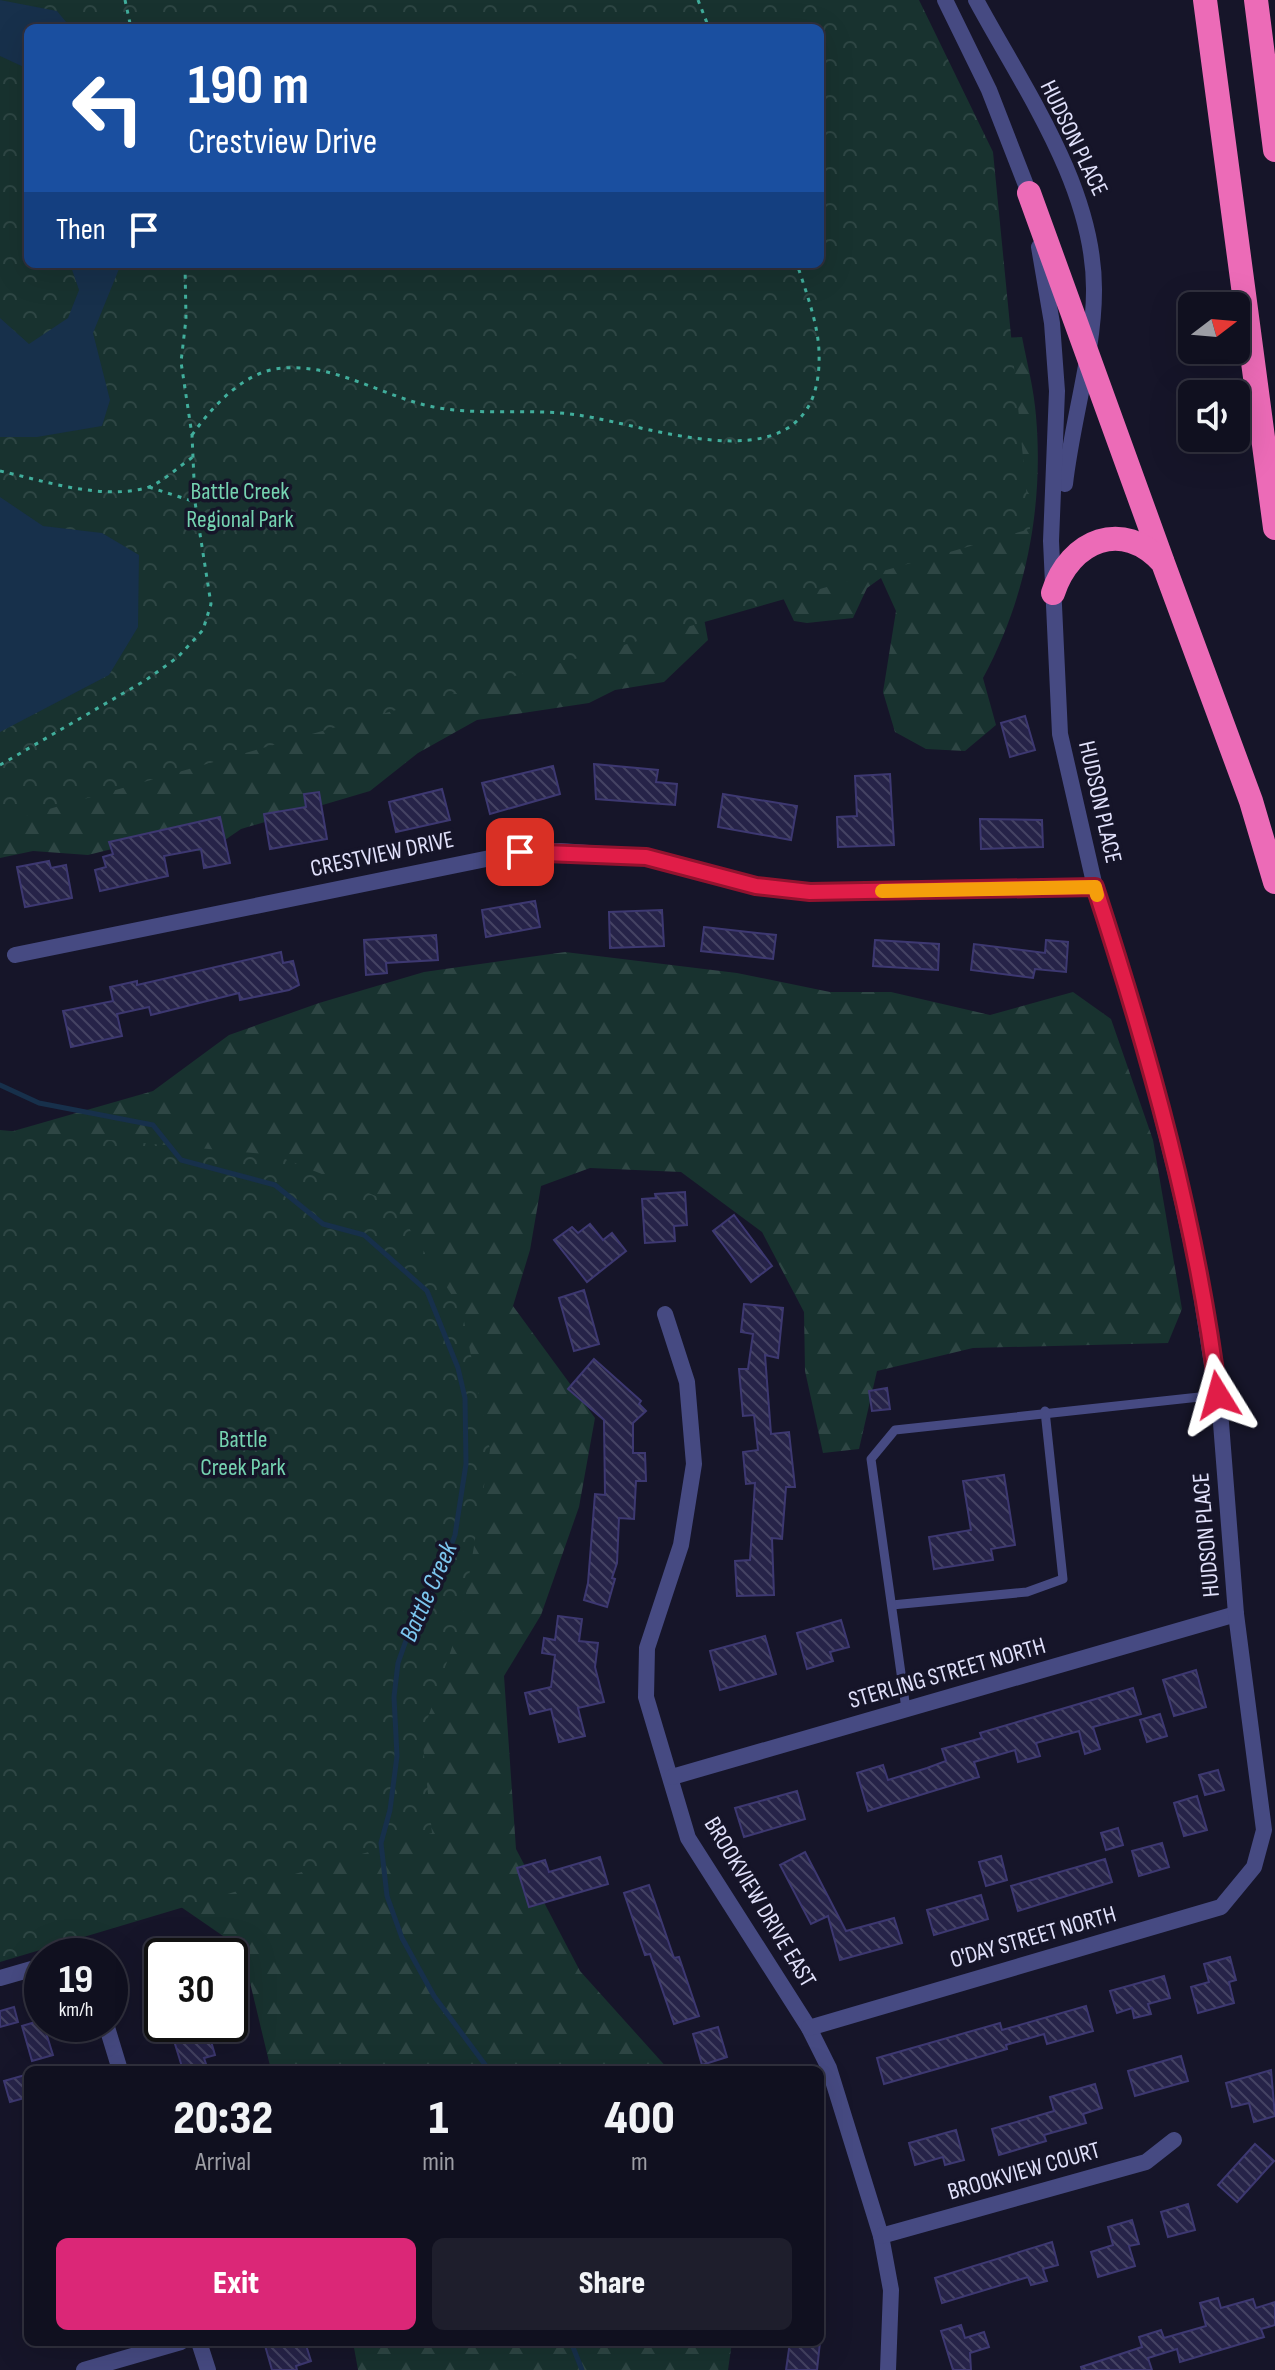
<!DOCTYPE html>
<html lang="en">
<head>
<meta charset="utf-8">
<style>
  body { margin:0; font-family:"Sofia Sans Condensed",sans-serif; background:#1e1e2c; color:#f1f3f6; height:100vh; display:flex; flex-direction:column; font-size:30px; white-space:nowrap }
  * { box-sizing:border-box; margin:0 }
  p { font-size:26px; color:#9c9da4 }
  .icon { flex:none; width:44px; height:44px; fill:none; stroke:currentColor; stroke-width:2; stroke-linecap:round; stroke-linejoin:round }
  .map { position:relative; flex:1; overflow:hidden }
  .details { position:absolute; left:24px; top:2066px; width:800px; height:280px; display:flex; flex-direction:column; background:#10101f; border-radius:12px; box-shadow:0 8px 32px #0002,0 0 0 2px #30303d }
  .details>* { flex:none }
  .top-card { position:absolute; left:24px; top:24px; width:800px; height:244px; border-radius:12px; box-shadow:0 8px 32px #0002,0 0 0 2px #30303d; background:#1a4fa0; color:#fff; overflow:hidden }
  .needle { width:52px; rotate:74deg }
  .buttons { position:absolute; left:1178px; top:292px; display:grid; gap:16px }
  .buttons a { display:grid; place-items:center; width:72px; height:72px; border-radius:12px; background:#10101f; box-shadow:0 8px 32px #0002,0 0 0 2px #30303d; font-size:40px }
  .speed { position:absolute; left:24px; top:1938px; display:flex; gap:16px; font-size:40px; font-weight:700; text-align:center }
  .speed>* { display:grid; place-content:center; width:104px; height:104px; border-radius:50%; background:#10101f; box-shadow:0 8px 32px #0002,0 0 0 2px #30303d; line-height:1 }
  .speed small { font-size:20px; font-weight:400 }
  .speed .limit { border:4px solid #111; border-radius:12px; background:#fff; color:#111 }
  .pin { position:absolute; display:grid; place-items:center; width:68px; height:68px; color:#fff; margin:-34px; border-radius:16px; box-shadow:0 4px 12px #0006 }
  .me { position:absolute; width:88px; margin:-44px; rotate:352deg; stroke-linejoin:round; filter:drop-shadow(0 0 6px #0008) }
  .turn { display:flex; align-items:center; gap:28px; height:168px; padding:0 32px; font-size:36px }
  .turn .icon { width:104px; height:104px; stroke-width:2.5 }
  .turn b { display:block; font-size:56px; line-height:68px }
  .then { display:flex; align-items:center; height:76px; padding:0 32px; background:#0003; gap:16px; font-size:30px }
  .eta { display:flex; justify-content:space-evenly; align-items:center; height:136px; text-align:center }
  .eta b { font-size:48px; font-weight:800; line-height:56px }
  .primary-button { display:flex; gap:16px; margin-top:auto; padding:16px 32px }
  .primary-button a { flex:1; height:92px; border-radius:12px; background:#db2777; color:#fff; font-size:32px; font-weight:800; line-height:92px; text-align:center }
  .primary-button a+a { background:#1e1e2c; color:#f1f3f6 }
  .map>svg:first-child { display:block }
  .forest { fill:url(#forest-firs) }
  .park { fill:url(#park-crowns); fill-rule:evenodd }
  .water { fill:#17304b }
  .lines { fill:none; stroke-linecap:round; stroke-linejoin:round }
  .stream { stroke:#17304b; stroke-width:5 }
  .building { fill:url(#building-back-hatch); stroke:#3d3871; stroke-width:2 }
  .path { stroke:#41ae9c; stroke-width:3; stroke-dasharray:4 6; stroke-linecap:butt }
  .service { stroke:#464a82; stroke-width:9 }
  .minor { stroke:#464a82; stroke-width:16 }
  .tertiary { stroke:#464a82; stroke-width:16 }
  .motorway { stroke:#ec6bb7; stroke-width:24 }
  .route-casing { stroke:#92132f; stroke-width:20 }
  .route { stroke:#e11d48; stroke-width:14 }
  .slow { stroke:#f59e0b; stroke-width:14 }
  .labels { text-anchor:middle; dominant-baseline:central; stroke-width:7; stroke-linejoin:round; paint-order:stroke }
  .street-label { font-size:24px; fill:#e1e1fb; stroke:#161529 }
  .park-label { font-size:24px; fill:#75d3b1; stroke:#161529 }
  .water-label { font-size:26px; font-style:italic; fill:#7cc6ee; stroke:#161529 }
</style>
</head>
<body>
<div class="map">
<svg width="1275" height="2370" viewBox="0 0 1275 2370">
  <defs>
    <pattern id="forest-firs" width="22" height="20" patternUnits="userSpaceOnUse" patternTransform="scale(2)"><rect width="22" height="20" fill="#18322f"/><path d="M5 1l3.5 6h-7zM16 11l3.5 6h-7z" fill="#2e4644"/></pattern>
    <pattern id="park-crowns" width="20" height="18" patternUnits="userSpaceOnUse" patternTransform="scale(2)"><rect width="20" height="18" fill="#18322f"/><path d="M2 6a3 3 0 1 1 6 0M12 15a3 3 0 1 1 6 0" fill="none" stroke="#2e4644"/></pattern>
    <pattern id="building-back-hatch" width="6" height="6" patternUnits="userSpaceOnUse" patternTransform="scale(2)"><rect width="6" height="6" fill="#262348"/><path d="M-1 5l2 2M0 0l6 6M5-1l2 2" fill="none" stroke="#454363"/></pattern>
  </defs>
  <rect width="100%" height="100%" fill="#161529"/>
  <!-- forest -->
  <g class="forest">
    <path d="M820 264 971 339 1022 337C1027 363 1034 389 1036 416 1044 506 1026 599 983 678L996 725 965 751 926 749 895 732 883 692 896 611 881 578 867 588 853 618 807 623 794 621 774 579 700 597 708 640 664 682 615 690 589 703 477 720 418 753 370 791 241 829 206 853 152 839 88 855 33 851 0 858V732Z"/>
    <path d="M565 952 737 973 830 992H891L990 1015 1073 992 1111 1019 1153 1140 1182 1309 1168 1343 973 1348 877 1371 859 1449 823 1453 805 1371 804 1312 762 1232 681 1172 590 1168 541 1186 530 1250 513 1306 595 1418 579 1507 541 1615 504 1676 516 1849 580 1971 669 2070H271L242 1949 181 1907 10 1132 153 1091 229 1035 319 1003 424 972Z"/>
    <path d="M353 2342H732L728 2370H358Z"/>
  </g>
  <!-- park -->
  <g class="park">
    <path d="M0 0H919L993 152 1030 529 0 823ZM28 28H820V264H28Z"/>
    <path d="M0 1130 275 1155 393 1203 462 1311 490 1450 462 1618 422 1735 432 1833 0 1962Z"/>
  </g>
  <!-- water -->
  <g class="water">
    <path d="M0 0 57 11 71 28H28V69L0 56Z"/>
    <path d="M70 264H121L93 333 110 400 102 426 37 437H0V318L29 344 68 318 79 290Z"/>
    <path d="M0 497 43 526 102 533 139 555 138 627 109 675 0 732Z"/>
  </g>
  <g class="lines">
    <!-- stream -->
    <g class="stream">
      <path d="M0 1085 39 1103 153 1125 181 1160 275 1185 323 1224 364 1235 427 1291 458 1368 465 1398 466 1464 455 1535 438 1581 409 1632 398 1663 394 1697 397 1756 390 1810 381 1843 387 1896 402 1938 434 1996 489 2070"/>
      <path d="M571 2342 582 2370"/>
    </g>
  </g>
  <!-- building -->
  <g class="building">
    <path d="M1025 716 1035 750 1010 757 1001 723Z"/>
    <path d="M594 764 658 770 656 782 677 784 675 805 596 799Z"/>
    <path d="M553 766 560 794 490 814 482 783Z"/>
    <path d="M890 774 894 845 838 847 837 817 857 816 855 776Z"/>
    <path d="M442 789 450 820 396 832 389 802Z"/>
    <path d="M319 792 327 839 270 849 264 814 306 807 304 794Z"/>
    <path d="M723 794 797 806 791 840 718 827Z"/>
    <path d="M220 817 230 863 204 868 201 849 164 856 168 876 100 891 95 870 106 867 103 857 113 854 109 842Z"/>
    <path d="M980 819 1042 820 1043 847 981 849Z"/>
    <path d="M49 861 51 868 66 865 72 898 25 907 17 867Z"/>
    <path d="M535 901 540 927 486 937 482 910Z"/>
    <path d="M662 910 664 946 610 948 609 912Z"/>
    <path d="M704 927 776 935 773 959 701 951Z"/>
    <path d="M436 935 438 960 386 963 387 973 366 975 364 940Z"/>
    <path d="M875 940 939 944 938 970 873 966Z"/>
    <path d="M1046 940 1068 942 1066 972 1035 969 1033 978 971 970 974 944 1045 953Z"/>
    <path d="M281 952 283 963 293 961 299 985 289 990 240 1000 239 993 151 1015 149 1007 117 1014 122 1036 71 1047 63 1011 113 1001 110 987 137 981V985Z"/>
    <path d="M685 1192 687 1225 674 1226 675 1241 645 1243 642 1199 656 1198 655 1194Z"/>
    <path d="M734 1215 772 1266 751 1282 713 1231Z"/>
    <path d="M590 1224 603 1240 612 1233 626 1251 587 1282 554 1240 572 1227 578 1233Z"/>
    <path d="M584 1290 599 1344 574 1351 559 1298Z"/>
    <path d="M744 1304 783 1308 778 1358 765 1355 771 1434 789 1432 795 1487H786L782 1539 772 1538 774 1595 737 1596 735 1561 750 1560 755 1483 746 1484 743 1452 758 1450 754 1415 743 1416 739 1369H748L753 1334 741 1332Z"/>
    <path d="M594 1359 641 1401 639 1404 646 1411 633 1423V1453H645L646 1481H636L634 1519 619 1518 617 1563 612 1578 615 1579 607 1607 584 1600 588 1583 595 1494 605 1495 604 1420 568 1389Z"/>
    <path d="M887 1388 890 1409 872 1411 869 1391Z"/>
    <path d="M1004 1475 1015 1545 991 1549 993 1560 934 1569 929 1537 971 1530 963 1481Z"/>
    <path d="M558 1616 582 1619 579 1641 598 1643 595 1667 604 1702 578 1708 585 1736 559 1742 551 1709 530 1714 525 1693 551 1687 555 1655 542 1653 544 1638 555 1640Z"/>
    <path d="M841 1620 849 1647 830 1652 833 1661 807 1669 797 1633Z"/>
    <path d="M765 1636 776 1674 720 1690 710 1651Z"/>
    <path d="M1196 1670 1206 1707 1174 1716 1163 1680Z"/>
    <path d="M1133 1688 1141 1714 1093 1727 1100 1749 1085 1754 1079 1731 1036 1743 1040 1756 1018 1762 1015 1750 974 1762 979 1777 868 1811 857 1773 883 1765 888 1780 927 1768 946 1761 942 1749 982 1738 980 1733Z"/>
    <path d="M1160 1714 1167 1736 1147 1742 1140 1720Z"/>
    <path d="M1218 1770 1224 1790 1205 1795 1199 1775Z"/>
    <path d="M797 1791 805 1819 744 1837 735 1808Z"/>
    <path d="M1197 1796 1207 1830 1184 1836 1174 1803Z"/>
    <path d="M1118 1828 1123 1845 1106 1850 1101 1833Z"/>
    <path d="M1162 1843 1169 1867 1139 1876 1132 1851Z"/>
    <path d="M805 1852 846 1931 894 1918 902 1943 840 1960 828 1916 811 1924 780 1865Z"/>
    <path d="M1001 1856 1007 1880 986 1886 979 1862Z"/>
    <path d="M600 1857 608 1884 529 1907 517 1868 545 1860 549 1872Z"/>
    <path d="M1105 1859 1112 1882 1018 1911 1011 1886Z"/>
    <path d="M649 1885 674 1958 679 1957 699 2016 674 2024 650 1954 645 1955 624 1893Z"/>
    <path d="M981 1895 988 1919 934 1935 927 1910Z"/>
    <path d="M1230 1957 1236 1980 1229 1982 1234 2003 1198 2013 1191 1987 1209 1982 1204 1964Z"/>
    <path d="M1164 1976 1170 1998 1148 2004 1151 2014 1134 2018 1132 2008 1117 2013 1110 1991Z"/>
    <path d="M1086 2006 1093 2031 1047 2044 1044 2034 1006 2045 1007 2049 884 2084 877 2058 1000 2023 1002 2030Z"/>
    <path d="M14 2007 18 2022 0 2027V2011Z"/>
    <path d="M42 2020 53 2055 32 2061 22 2026Z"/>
    <path d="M196 2024H206L215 2055 204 2058 208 2070H183L171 2031Z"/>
    <path d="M718 2027 727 2057 702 2065 693 2034Z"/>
    <path d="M1181 2056 1188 2081 1135 2096 1128 2071Z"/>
    <path d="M1271 2070 1275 2116 1254 2122 1249 2103 1232 2107 1226 2083Z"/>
    <path d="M25 2075 28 2097 10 2102 4 2081Z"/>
    <path d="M1095 2084 1102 2108 1083 2114 1086 2123 1044 2135 1046 2141 999 2155 992 2129 1054 2111 1050 2097Z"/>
    <path d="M956 2130 964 2160 945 2165 943 2157 915 2165 909 2143Z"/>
    <path d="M1255 2144 1274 2161 1237 2202 1218 2185Z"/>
    <path d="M1188 2204 1195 2230 1168 2237 1161 2212Z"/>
    <path d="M1132 2220 1139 2244 1129 2246 1135 2266 1098 2277 1091 2252 1113 2245 1108 2227Z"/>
    <path d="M1052 2242 1058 2265 1043 2269 1047 2281 1031 2285 1028 2277 942 2303 935 2278Z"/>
    <path d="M1218 2298 1221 2308 1253 2299 1256 2308 1275 2302V2325L1261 2329 1264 2337 1180 2362 1177 2349 1148 2358 1152 2370H1082L1081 2367 1142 2347 1139 2337 1161 2330 1164 2338 1206 2326 1200 2303Z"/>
    <path d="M961 2325 965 2338 984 2332 989 2347 970 2353 971 2370H953L941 2331Z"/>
    <path d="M264 2342H305L311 2361 296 2366 297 2370H272Z"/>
    <path d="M790 2342H820L817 2370H786Z"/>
  </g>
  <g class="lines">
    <!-- path -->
    <g class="path">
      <path d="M125 0 131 28"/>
      <path d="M698 0 709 28"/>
      <path d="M192 435C211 408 241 375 275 369 327 361 373 391 421 404 472 418 526 407 578 415 658 427 824 493 819 352 818 323 806 292 797 264"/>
      <path d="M0 471C45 481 100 500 146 488 161 484 179 466 193 457"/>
      <path d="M149 487 195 502"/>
      <path d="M0 765 146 680 178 657 203 630 211 604 195 502 192 435 181 362 186 319 185 264"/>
    </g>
    <!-- service -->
    <g class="service">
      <path d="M892 1605 1027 1592 1063 1579 1045 1411"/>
      <path d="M906 1709 871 1459 895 1430 1218 1395"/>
    </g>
    <!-- minor -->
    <g class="minor">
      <path d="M976 0C1024 89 1095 188 1094 291 1094 352 1072 421 1065 484"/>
      <path d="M15 955 520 852 560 851 646 857 756 886 810 892 1095 887"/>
      <path d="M665 1314 687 1382 694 1464 681 1545 647 1648 646 1697 688 1838 809 2028 829 2068 881 2236 891 2290 888 2370"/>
      <path d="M672 1777 1236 1614"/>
      <path d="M77 1956H87"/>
      <path d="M0 1978 42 1966"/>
      <path d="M106 2024 120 2070"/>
      <path d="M809 2028 1221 1907 1254 1867 1264 1830 1236 1614 1221 1423 1198 1274 1178 1182 1144 1045 1095 887 1060 734 1051 541 1057 391 1052 323 1039 247"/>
      <path d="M881 2236 1146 2162 1174 2140"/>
      <path d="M199 2342 208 2370"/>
      <path d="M84 2370 181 2342"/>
    </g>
    <!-- tertiary -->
    <path class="tertiary" d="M945 0 989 90 1029 193"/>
    <!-- motorway -->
    <g class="motorway">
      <path d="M1205 0 1275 528"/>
      <path d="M1256 0 1275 150"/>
      <path d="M1029 193 1162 560"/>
      <path d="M1053 593C1070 540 1123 518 1163 563L1251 801 1275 882"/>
    </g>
  </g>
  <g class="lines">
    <defs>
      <path id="route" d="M520 852 646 857 756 886 810 892 1095 887C1149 1052 1197 1223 1218 1395"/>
    </defs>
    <!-- route casing -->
    <use href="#route" class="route-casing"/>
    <!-- route -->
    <use href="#route" class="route"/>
    <!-- slow -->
    <path class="slow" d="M882 891 1095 887 1097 895"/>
  </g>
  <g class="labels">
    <!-- street labels -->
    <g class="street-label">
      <text transform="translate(1074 138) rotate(64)">HUDSON PLACE</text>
      <text transform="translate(1100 802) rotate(77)">HUDSON PLACE</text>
      <text transform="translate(382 854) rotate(-12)">CRESTVIEW DRIVE</text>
      <text transform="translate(1206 1535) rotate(-95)">HUDSON PLACE</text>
      <text transform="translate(947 1673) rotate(-16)">STERLING STREET NORTH</text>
      <text transform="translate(760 1902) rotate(59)">BROOKVIEW DRIVE EAST</text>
      <text transform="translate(1033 1937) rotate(-16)">O'DAY STREET NORTH</text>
      <text transform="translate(1024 2171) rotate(-16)">BROOKVIEW COURT</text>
    </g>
    <!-- park labels -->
    <g class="park-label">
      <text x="240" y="491">Battle Creek<tspan x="240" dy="28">Regional Park</tspan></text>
      <text x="243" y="1439">Battle<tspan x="243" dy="28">Creek Park</tspan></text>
    </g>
    <!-- water labels -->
    <g class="water-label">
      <text transform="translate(429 1592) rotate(-66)">Battle Creek</text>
    </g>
  </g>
</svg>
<div class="buttons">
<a><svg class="needle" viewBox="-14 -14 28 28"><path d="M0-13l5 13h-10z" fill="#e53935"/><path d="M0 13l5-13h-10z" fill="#9c9da4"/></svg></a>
<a><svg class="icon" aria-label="sound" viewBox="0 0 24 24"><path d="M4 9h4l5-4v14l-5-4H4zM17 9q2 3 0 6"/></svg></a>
</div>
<div class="speed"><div>19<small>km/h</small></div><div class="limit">30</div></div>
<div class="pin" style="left:520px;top:852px;background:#d93025"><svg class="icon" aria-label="arrive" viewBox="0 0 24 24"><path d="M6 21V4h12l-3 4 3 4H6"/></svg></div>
<svg class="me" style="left:1218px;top:1395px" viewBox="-20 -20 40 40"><path d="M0-17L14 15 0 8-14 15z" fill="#e11d48" stroke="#fff" stroke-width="4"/></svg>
<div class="top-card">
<div class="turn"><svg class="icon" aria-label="left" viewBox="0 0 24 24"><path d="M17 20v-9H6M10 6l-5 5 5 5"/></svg><div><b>190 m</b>Crestview Drive</div></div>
<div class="then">Then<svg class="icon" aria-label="arrive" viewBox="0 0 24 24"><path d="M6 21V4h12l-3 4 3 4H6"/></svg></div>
</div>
<section class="details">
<div class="eta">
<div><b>20:32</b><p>Arrival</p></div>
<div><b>1</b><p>min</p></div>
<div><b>400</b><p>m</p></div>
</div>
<div class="primary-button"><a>Exit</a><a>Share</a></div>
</section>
</div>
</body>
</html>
